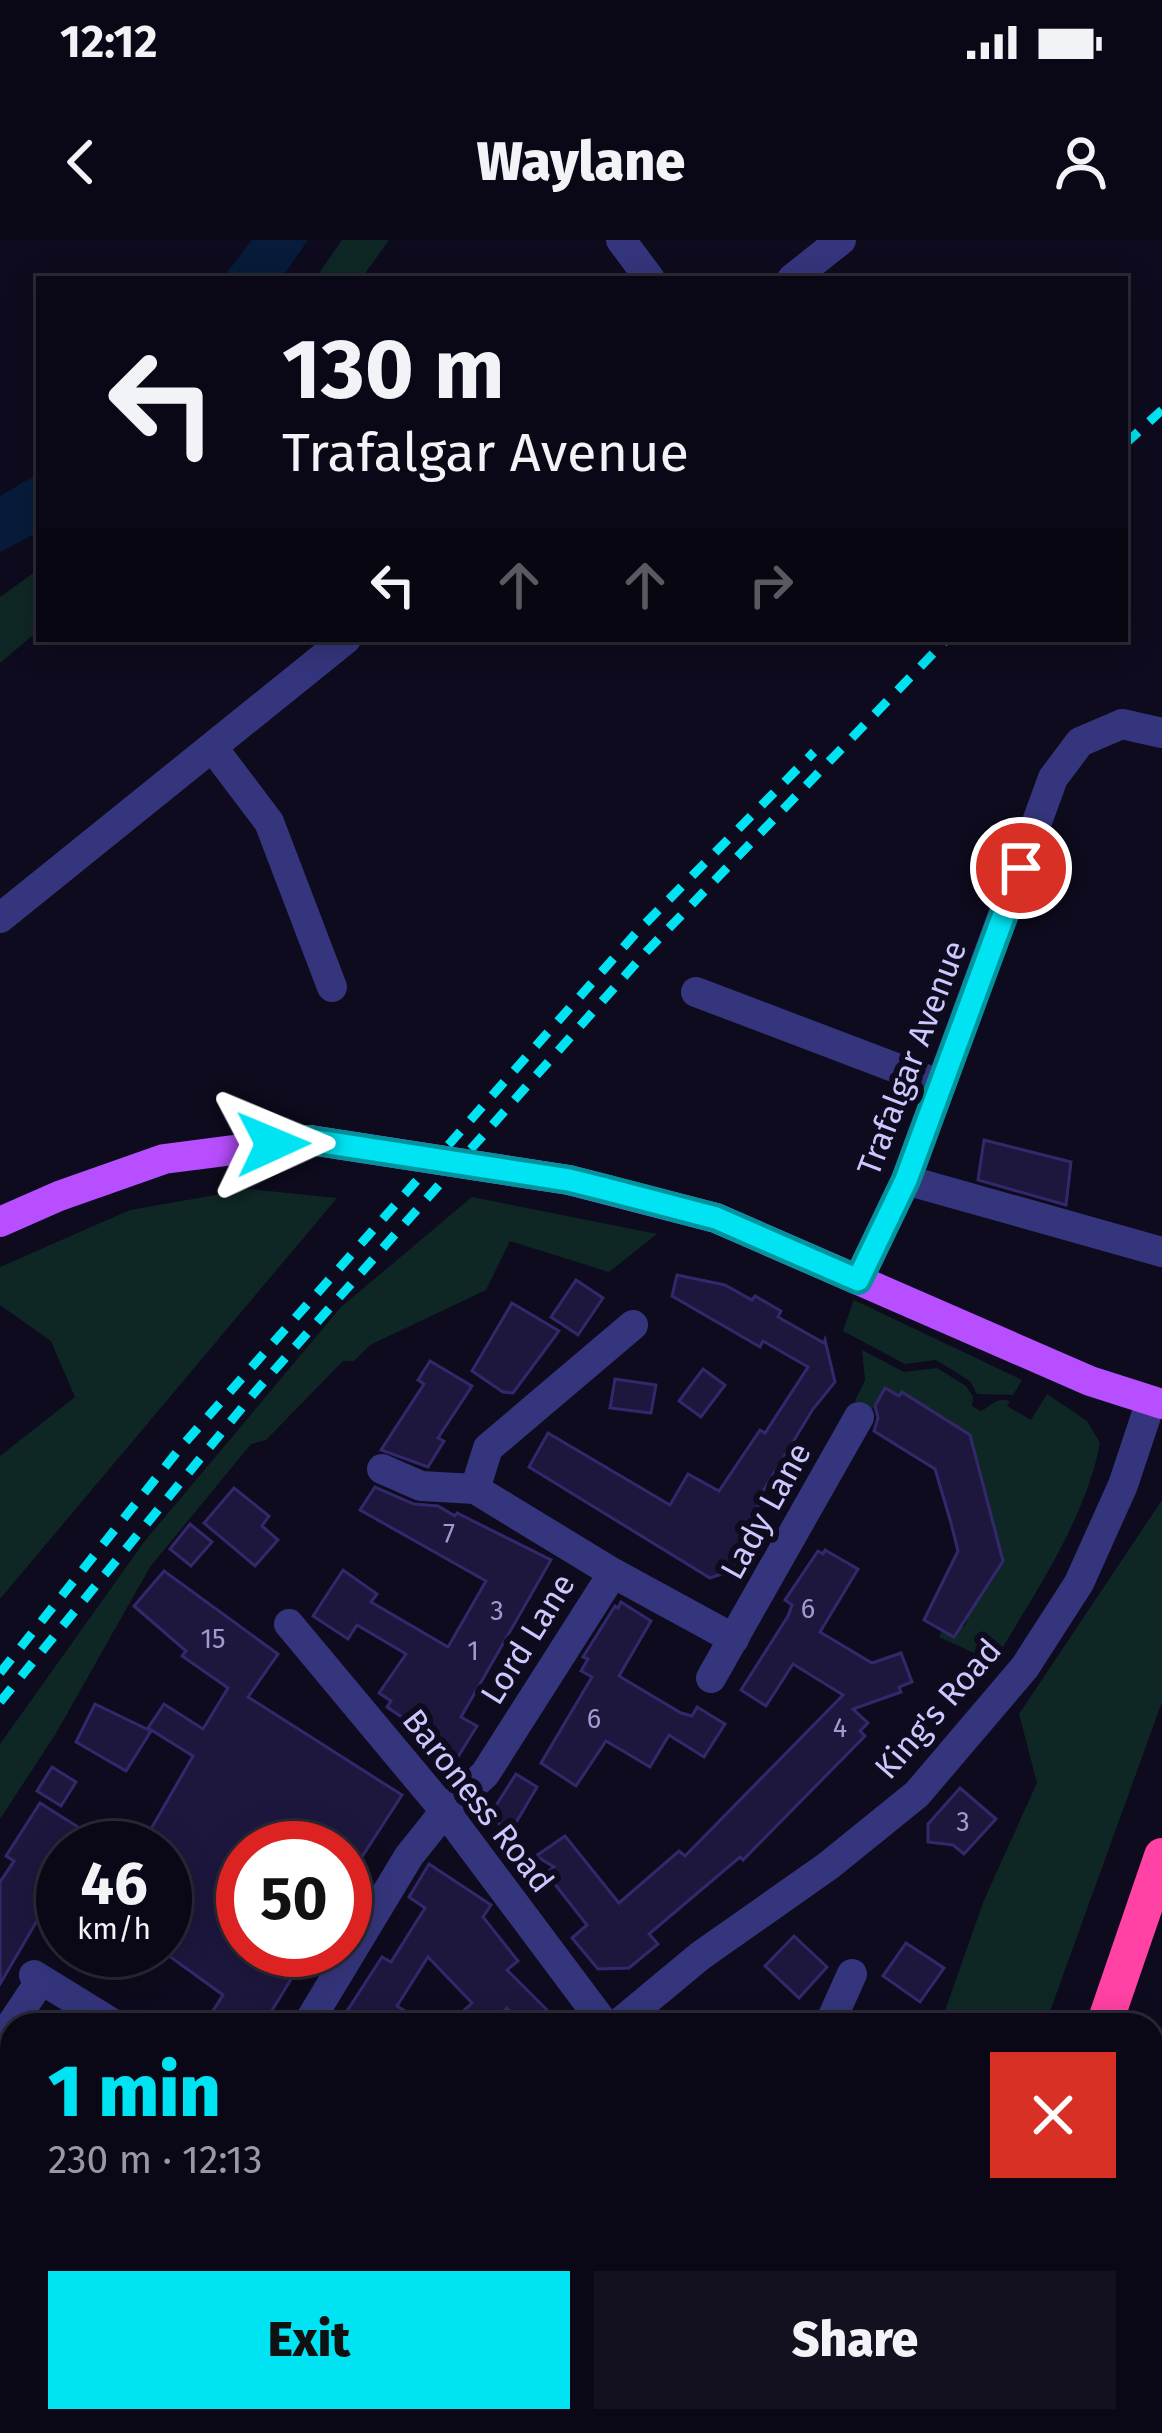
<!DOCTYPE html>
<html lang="en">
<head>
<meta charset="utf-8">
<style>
  body { margin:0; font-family:"Fira Sans",sans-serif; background:#13111f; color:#f1f3f6; height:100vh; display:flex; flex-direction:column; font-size:45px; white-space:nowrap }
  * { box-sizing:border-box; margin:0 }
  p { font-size:39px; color:#999aa1 }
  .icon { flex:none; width:66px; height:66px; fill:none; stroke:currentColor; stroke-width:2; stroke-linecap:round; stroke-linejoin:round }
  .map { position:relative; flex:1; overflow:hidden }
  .panel { position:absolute; left:0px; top:1773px; width:1164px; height:420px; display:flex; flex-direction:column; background:#0a0816; border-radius:36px 36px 0 0; box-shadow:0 6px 30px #0003,0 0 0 3px #2a2935 }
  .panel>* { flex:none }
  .hud { position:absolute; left:36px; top:36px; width:1092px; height:366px; border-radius:0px; box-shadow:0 6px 30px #0003,0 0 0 3px #2a2935; background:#0a0816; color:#f1f3f6; overflow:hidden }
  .speed { position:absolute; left:36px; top:1581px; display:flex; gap:24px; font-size:60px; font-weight:700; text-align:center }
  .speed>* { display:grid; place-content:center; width:156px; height:156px; border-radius:50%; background:#0a0816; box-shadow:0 6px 30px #0003,0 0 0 3px #2a2935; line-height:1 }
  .speed small { font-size:30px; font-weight:400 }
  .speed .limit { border:18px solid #d22; background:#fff; color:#111 }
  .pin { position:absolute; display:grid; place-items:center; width:102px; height:102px; color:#fff; margin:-51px; border:6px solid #fff; border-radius:50%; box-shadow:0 3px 12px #0007 }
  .me { position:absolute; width:132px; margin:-66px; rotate:89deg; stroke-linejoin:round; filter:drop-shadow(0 0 9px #0008) }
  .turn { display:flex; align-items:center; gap:42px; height:252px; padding:0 48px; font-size:54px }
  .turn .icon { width:156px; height:156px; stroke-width:2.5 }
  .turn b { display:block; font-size:84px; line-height:102px }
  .lanes { display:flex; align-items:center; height:114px; padding:0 48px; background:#0003; justify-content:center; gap:60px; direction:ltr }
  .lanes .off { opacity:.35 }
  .round { display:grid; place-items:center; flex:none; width:126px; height:126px; border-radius:0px; background:#13111f }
  .headline { display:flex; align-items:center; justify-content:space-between; height:204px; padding:0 48px }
  h1 { font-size:72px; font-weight:800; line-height:90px; color:#00e3f2 }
  .primary-button { display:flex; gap:24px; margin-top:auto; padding:24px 48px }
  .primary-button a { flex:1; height:138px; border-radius:0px; background:#00e3f2; color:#111; font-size:48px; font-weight:800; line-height:138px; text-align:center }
  .primary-button a+a { background:#13111f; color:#f1f3f6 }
  .status { display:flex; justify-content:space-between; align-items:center; height:84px; padding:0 60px; background:#0a0816; direction:ltr }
  .status svg { height:33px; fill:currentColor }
  header { display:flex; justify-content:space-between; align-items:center; height:156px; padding:0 48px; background:#0a0816; font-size:54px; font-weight:800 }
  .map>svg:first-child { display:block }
  .green { fill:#0e2725 }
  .water { fill:#071c3a }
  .building { fill:#1d173e; stroke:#33286b; stroke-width:3 }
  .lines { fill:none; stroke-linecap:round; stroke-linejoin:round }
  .minor { stroke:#35357d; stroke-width:30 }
  .major { stroke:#b74eff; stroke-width:30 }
  .highway { stroke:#ff42a3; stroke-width:36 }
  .rail { stroke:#00e3f2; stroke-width:9; stroke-dasharray:18 15; stroke-linecap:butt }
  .major-bridge { stroke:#b74eff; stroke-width:30 }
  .route-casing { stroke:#00949d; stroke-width:30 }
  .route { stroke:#00e3f2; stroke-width:21 }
  .labels { text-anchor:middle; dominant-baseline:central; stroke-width:12; stroke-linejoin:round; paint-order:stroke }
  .number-label { font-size:27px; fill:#a09bcf }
  .street-label { font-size:33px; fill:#ccc7ff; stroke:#0d0b1d }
</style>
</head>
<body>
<div class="status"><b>12:12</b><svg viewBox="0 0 49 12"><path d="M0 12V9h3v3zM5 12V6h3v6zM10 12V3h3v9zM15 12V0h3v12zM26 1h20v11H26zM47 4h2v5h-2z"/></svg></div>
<header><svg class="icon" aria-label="back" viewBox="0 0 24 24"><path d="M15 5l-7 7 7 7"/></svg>Waylane<svg class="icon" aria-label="person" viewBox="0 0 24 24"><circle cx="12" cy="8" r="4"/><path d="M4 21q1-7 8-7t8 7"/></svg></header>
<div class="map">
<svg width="1162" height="2193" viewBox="0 0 1162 2193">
  <rect width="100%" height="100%" fill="#0d0b1d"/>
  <!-- green -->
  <g class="green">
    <path d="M342 0H389L361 39H315Z"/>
    <path d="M39 329V390L0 423V357Z"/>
    <path d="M250 949 337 958 0 1359V1216L75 1157 51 1101 0 1065V1027L130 970Z"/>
    <path d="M472 957 657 994 609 1032 510 1001 486 1050 370 1105 354 1121H343L266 1200 251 1204 150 1327 55 1495 0 1579V1504L144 1302 341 1067Z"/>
    <path d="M854 1059V1060L1022 1140 1013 1155 977 1154 970 1141 936 1120 905 1124 843 1091Z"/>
    <path d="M862 1110 904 1132 937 1128 966 1146 973 1157 972 1166 980 1171C991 1168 994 1156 1010 1161L1007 1166 1031 1180 1047 1154 1087 1181 1100 1203C1085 1281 1034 1354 994 1422L939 1397 942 1390 965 1386 972 1367 998 1329 970 1196 943 1176 940 1179 914 1164 916 1160 902 1152 899 1156 884 1149 870 1173 855 1161 865 1140Z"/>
    <path d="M1162 1260V1462L1045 1785H940L984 1660 1037 1543 1019 1474Z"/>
  </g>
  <!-- water -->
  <g class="water">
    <path d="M252 0H308L281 39H222Z"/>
    <path d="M39 233V292L0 312V256Z"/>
  </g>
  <!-- building -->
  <g class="building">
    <path d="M984 900 1071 922 1066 965 978 940Z"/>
    <path d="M677 1035 725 1045 752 1060 755 1056 781 1071 778 1077 824 1103 825 1100 835 1142 813 1169 757 1261 760 1263 746 1285 761 1294 739 1328 710 1338 529 1227 548 1193 670 1265 688 1234 719 1251 760 1190 765 1193 808 1127 763 1101 760 1107 672 1056Z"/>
    <path d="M576 1040 603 1058 578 1095 551 1077Z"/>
    <path d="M512 1063 559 1091 513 1153 503 1152 472 1131Z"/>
    <path d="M430 1121 472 1146 438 1198 444 1201 428 1227 381 1210 424 1144 418 1140Z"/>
    <path d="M703 1129 725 1145 701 1177 679 1161Z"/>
    <path d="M615 1139 656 1145 651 1173 610 1168Z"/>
    <path d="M885 1148 899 1156 902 1152 970 1195 1003 1321 954 1397 924 1380 958 1311 951 1283 935 1229 874 1191 878 1178 875 1166Z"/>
    <path d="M375 1247 414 1264 438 1266 455 1276 457 1273 551 1320 461 1477 477 1486 458 1517 449 1511 445 1518 422 1504 427 1494 387 1467 391 1461 379 1453 406 1414 357 1385 348 1399 313 1376 343 1330 377 1354 371 1362 448 1407 486 1341 360 1270Z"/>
    <path d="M234 1248 269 1276 262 1286 278 1300 255 1326 204 1283Z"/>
    <path d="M190 1284 212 1302 191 1326 170 1309Z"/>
    <path d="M825 1310 858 1329 820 1392 872 1423 901 1413 912 1442 899 1447 901 1452 853 1469 868 1483 860 1491 865 1496 743 1620 740 1617 649 1694 658 1704 629 1728 598 1729 572 1698 587 1685 546 1633 554 1627 536 1616 565 1596 619 1663 679 1611 685 1616 843 1455 793 1424 766 1466 741 1450 788 1376 792 1365 785 1360 818 1311 823 1314Z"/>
    <path d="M164 1331 278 1414 248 1457 402 1555 345 1643V1608H243V1640L218 1680 243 1696V1710H309L263 1785H204L223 1755 165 1713V1608H140L193 1516 148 1488 164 1464 203 1489 228 1448 182 1416 186 1411 134 1366Z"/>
    <path d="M621 1362 651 1381 619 1436 681 1473 692 1476 697 1467 725 1484 704 1517 669 1495 650 1527 606 1501 576 1546 541 1523 592 1437 581 1431 588 1419 583 1417 615 1366 618 1368Z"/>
    <path d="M95 1464 151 1491 126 1531 76 1502Z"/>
    <path d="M52 1527 76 1542 61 1566 37 1551Z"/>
    <path d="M516 1534 537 1547 504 1603 495 1567Z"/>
    <path d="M960 1548 996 1579 964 1614 953 1605 928 1602V1584Z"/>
    <path d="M40 1563 78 1587 40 1648 52 1655 0 1744V1642L14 1621 6 1616Z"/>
    <path d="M429 1624 491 1665 483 1677 518 1721 507 1730 562 1785H524L507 1768 490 1785H448L472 1763 428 1717 397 1766 427 1785H338L382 1717 391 1722 425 1668 409 1657Z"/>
    <path d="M794 1696 827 1727 799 1758 765 1726Z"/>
    <path d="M906 1703 944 1728 920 1762 883 1736Z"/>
  </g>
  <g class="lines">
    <!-- minor -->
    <g class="minor">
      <path d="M621 0 650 39"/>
      <path d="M792 39 841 0"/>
      <path d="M213 508 269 582 332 747"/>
      <path d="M0 678 346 399"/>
      <path d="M696 752 941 845"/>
      <path d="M906 940 1162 1012"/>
      <path d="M858 1040 906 940 1053 538 1080 502 1122 484 1162 493"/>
      <path d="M382 1229 421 1246 475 1249"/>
      <path d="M613 1333 734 1399"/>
      <path d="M289 1384 445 1571 605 1785"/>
      <path d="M711 1438 859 1177"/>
      <path d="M34 1735 115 1785"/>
      <path d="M11 1785 41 1740"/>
      <path d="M307 1785 409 1616 445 1571 485 1534 613 1333 475 1249 488 1208 633 1085"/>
      <path d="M617 1785 700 1716 828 1626 917 1554 1025 1427 1079 1343 1123 1245 1151 1161"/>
      <path d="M829 1785 852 1734"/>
      <path d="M567 2181 596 2193"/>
      <path d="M75 2193 83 2181"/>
      <path d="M368 2193 374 2181"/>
      <path d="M639 2193 645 2181"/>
    </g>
    <!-- major -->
    <g class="major">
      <path d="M569 940 716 978 1090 1141 1162 1164"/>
      <path d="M0 982 59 956 164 919 310 900"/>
    </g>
    <!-- highway -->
    <g class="highway">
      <path d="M1104 1785 1162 1616"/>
      <path d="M1152 1950 1162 1918"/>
      <path d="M974 2193 977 2181"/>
      <path d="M1080 2193 1083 2181"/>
    </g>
    <!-- rail -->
    <g class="rail">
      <path d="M1125 204 1162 170"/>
      <path d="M0 1433 181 1207 636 693 814 512"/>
      <path d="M0 1462 255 1152 646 712 947 399"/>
    </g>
    <!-- major-bridge -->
    <path class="major-bridge" d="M310 900 569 940"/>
  </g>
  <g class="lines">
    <defs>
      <path id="route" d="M273 904 310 900 569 940 605 949 716 978 858 1040 906 940 1021 628"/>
    </defs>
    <!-- route casing -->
    <use href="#route" class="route-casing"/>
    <!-- route -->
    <use href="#route" class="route"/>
  </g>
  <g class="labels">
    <!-- number labels -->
    <g class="number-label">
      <text x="449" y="1294">7</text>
      <text x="808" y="1369">6</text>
      <text x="497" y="1371">3</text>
      <text x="213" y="1399">15</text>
      <text x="473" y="1411">1</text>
      <text x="594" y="1479">6</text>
      <text x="840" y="1488">4</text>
      <text x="963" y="1582">3</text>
    </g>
    <!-- street labels -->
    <g class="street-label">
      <text transform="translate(912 818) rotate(-69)">Trafalgar Avenue</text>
      <text transform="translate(766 1271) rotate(-61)">Lady Lane</text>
      <text transform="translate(528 1399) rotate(-58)">Lord Lane</text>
      <text transform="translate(938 1469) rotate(-49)">King's Road</text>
      <text transform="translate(478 1561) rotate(52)">Baroness Road</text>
    </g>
  </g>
</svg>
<div class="speed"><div>46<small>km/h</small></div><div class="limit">50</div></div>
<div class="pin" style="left:1021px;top:628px;background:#d93025"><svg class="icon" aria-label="arrive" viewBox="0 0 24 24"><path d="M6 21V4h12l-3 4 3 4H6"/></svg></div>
<svg class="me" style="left:273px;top:904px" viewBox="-20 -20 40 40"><path d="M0-17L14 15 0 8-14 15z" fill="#00e3f2" stroke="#fff" stroke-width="4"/></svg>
<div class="hud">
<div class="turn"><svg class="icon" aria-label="left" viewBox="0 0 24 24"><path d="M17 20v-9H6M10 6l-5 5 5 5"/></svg><div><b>130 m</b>Trafalgar Avenue</div></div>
<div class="lanes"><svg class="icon" aria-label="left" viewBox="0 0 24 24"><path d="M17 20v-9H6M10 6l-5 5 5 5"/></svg><svg class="icon off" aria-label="ahead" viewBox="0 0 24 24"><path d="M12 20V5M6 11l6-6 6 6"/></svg><svg class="icon off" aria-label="ahead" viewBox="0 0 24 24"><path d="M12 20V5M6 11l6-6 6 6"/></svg><svg class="icon off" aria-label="right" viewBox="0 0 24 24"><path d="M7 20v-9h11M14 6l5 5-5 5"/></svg></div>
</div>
<section class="panel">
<div class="headline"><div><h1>1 min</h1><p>230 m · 12:13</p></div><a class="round" style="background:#d93025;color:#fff"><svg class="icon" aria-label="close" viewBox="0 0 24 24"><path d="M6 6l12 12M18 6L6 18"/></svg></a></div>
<div class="primary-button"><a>Exit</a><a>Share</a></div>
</section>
</div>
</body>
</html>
